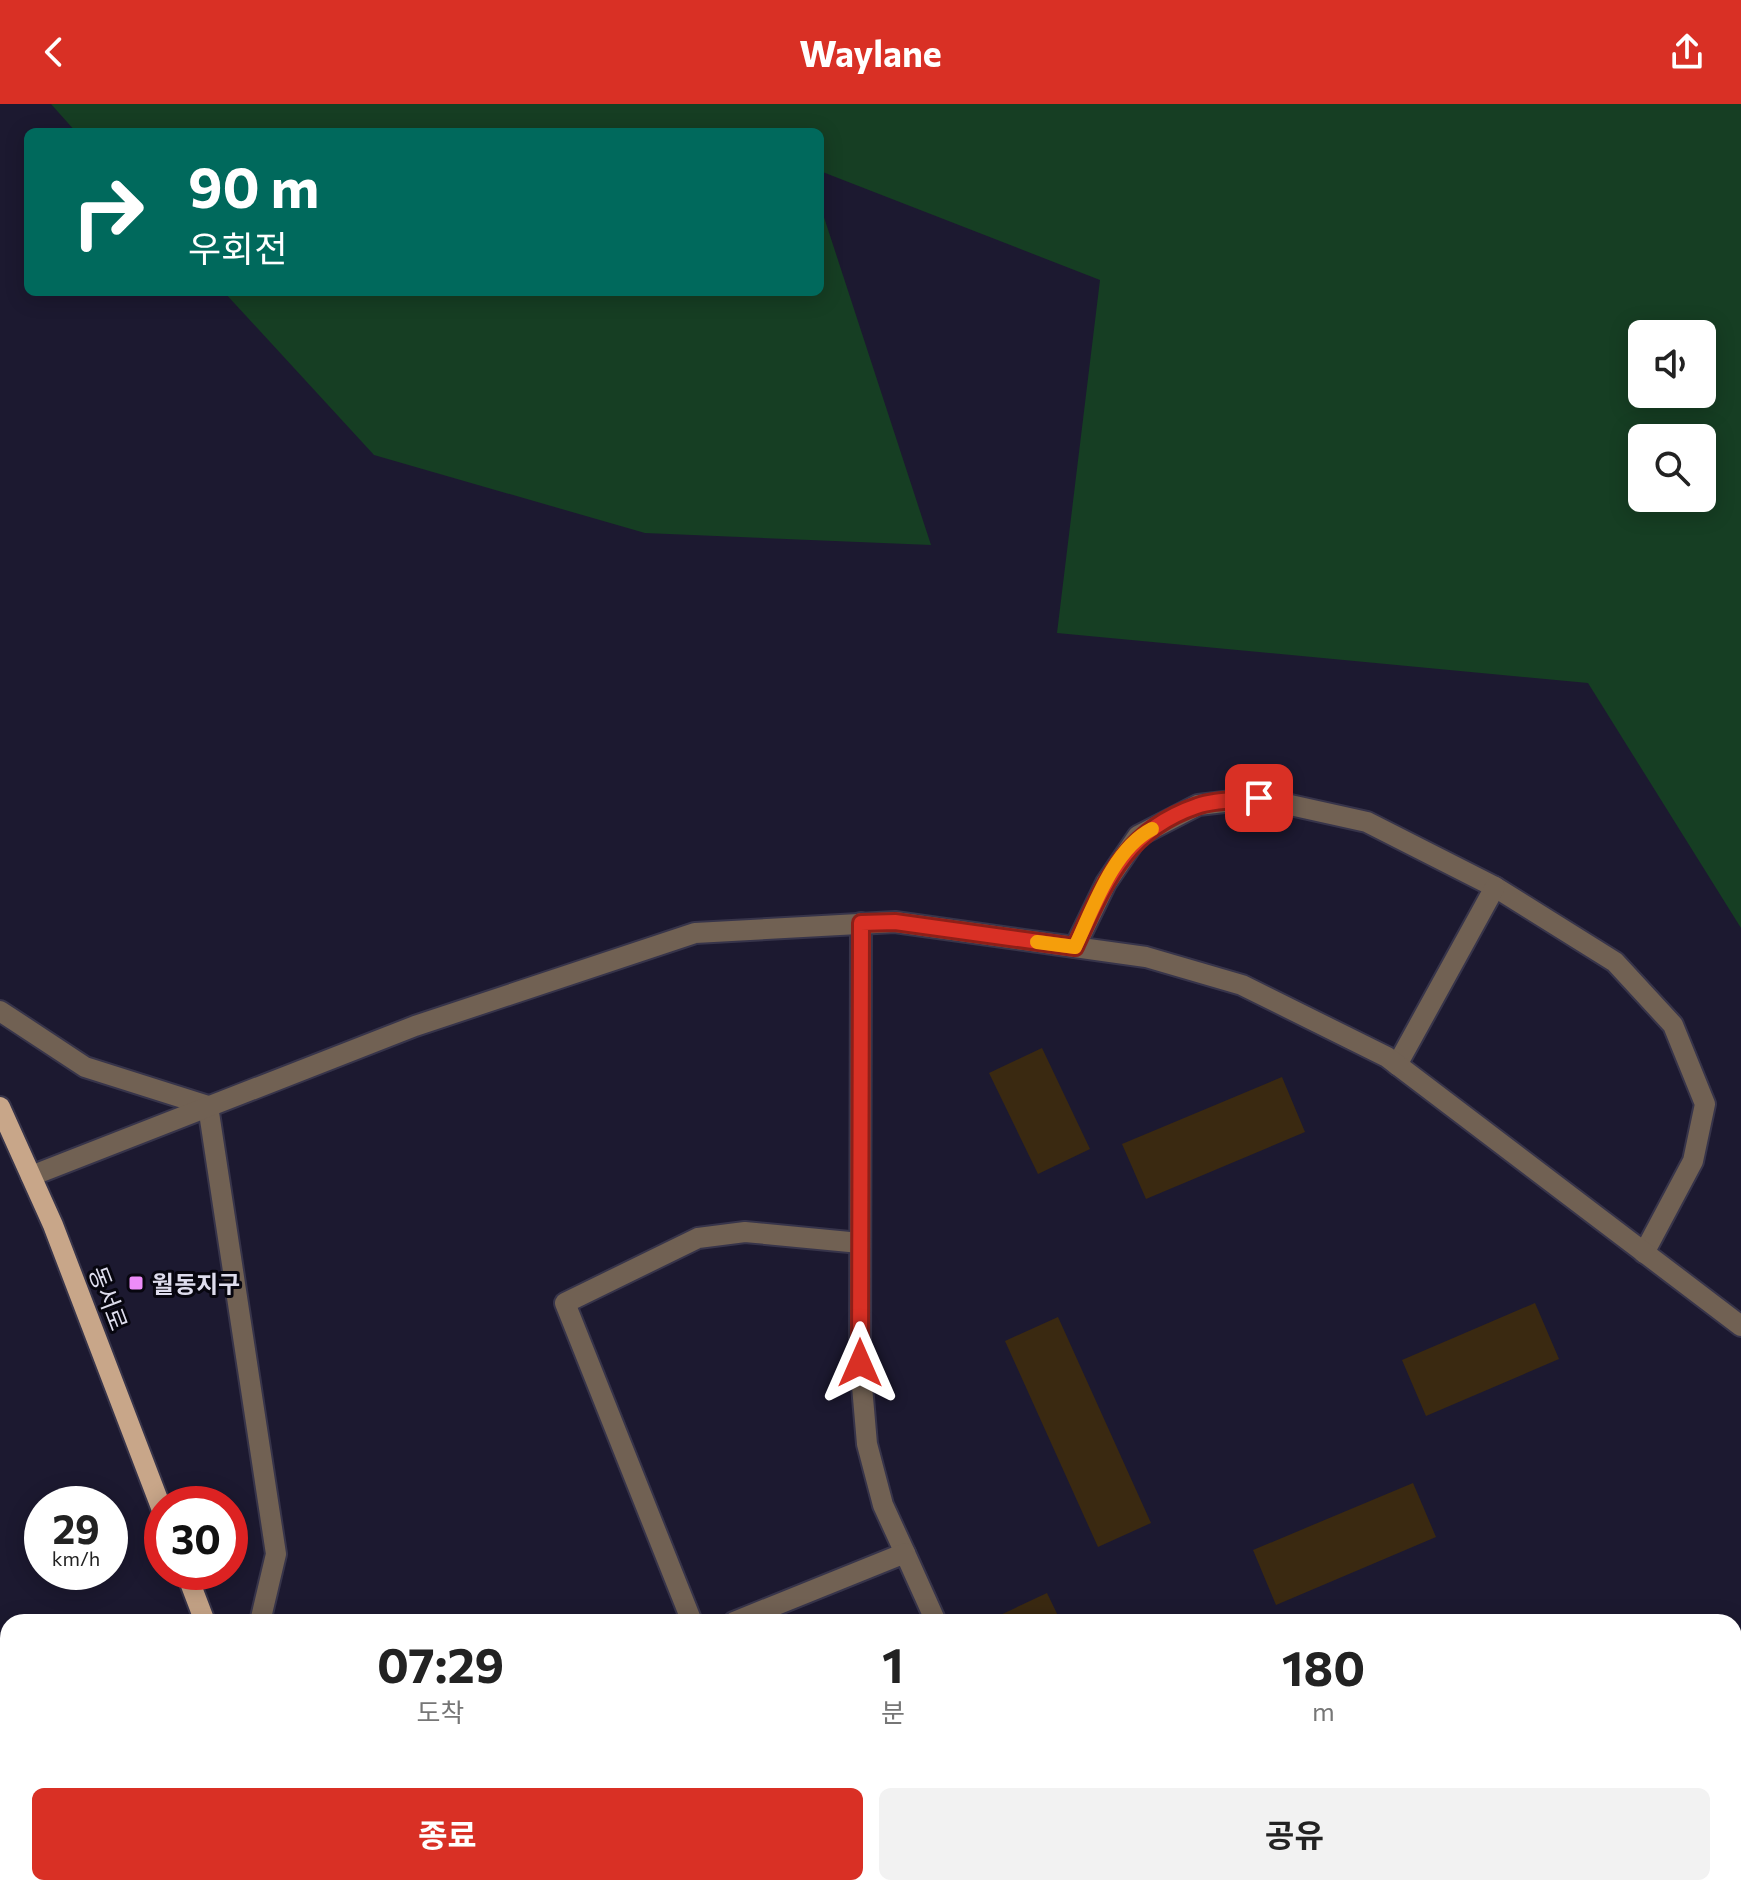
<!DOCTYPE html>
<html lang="ko">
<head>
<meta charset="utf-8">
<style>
  body { margin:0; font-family:Commissioner,"Noto Sans KR",sans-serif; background:#f2f2f2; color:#222; height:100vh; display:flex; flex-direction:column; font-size:30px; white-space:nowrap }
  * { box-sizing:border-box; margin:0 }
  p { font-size:26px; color:#767676 }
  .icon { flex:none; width:44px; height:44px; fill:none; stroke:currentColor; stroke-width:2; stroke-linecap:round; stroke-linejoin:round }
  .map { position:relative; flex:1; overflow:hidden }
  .sheet { position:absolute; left:0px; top:1510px; width:1742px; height:282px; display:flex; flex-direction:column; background:#fff; border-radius:24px 24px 0 0; box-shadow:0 4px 20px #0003 }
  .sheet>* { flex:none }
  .hud { position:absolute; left:24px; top:24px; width:800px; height:168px; border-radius:12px; box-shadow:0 4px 20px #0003; background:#00695c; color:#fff; overflow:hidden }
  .fabs { position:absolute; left:1628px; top:216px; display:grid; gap:16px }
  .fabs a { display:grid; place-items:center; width:88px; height:88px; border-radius:12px; background:#fff; box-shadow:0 4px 20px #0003; font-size:40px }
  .speed { position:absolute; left:24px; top:1382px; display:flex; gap:16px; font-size:40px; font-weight:700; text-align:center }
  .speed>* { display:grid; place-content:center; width:104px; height:104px; border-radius:50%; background:#fff; box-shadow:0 4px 20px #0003; line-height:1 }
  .speed small { font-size:20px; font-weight:400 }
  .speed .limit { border:12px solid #d22; background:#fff; color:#111 }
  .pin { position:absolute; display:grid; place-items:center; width:68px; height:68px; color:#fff; margin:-34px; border-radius:16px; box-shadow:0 4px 12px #0006 }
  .me { position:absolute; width:88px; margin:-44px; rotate:0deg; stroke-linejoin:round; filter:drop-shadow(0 0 6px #0008) }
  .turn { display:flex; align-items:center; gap:28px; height:168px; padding:0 32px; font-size:36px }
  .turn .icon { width:104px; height:104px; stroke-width:2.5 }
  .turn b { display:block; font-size:56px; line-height:68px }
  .eta { display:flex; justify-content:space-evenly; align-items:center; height:136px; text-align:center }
  .eta b { font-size:48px; font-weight:700; line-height:56px }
  .cta { display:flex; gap:16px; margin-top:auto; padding:16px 32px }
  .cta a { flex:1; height:92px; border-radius:12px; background:#d93025; color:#fff; font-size:32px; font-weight:700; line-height:92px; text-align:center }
  .cta a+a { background:#f2f2f2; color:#222 }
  header { display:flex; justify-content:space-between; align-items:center; height:104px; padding:0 32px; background:#d93025; color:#fff; font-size:36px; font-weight:700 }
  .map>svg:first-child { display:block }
  .green { fill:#163e23; fill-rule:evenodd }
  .building { fill:#3a2911 }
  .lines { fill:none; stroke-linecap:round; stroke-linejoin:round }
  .minor-casing { stroke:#37344a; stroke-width:24 }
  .major-casing { stroke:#37344a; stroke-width:24 }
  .highway-casing { stroke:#37344a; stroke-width:28 }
  .minor { stroke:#716153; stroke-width:20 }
  .major { stroke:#c8a689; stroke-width:20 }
  .highway { stroke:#eac29e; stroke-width:24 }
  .route-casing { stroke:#8d1f18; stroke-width:20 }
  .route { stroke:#d93025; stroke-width:14 }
  .slow { stroke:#f59e0b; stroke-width:14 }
  .poi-dot { fill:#ed8cf9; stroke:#07060f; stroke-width:3 }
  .labels { text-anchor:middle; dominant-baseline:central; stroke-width:6; stroke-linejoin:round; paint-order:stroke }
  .poi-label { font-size:24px; font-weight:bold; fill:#dedded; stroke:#07060f; text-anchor:start }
  .street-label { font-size:24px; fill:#dedded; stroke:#07060f }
</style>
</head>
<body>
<header><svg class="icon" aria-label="back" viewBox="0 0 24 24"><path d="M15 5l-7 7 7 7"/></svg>Waylane<svg class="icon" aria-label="share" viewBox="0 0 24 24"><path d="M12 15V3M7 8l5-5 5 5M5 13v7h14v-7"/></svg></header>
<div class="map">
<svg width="1741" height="1791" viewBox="0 0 1741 1791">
  <rect width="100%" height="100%" fill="#1c1930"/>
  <!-- green -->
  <g class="green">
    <path d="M51 0H1741V824L1588 579 1057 529 1100 176 820 67V28H76ZM1642 230H1702V290H1642ZM1642 334H1702V394H1642Z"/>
    <path d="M820 101 931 441 645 429 374 351 224 188H820Z"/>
  </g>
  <!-- building -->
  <g class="building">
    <path d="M1042 944 1090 1045 1038 1070 989 969Z"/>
    <path d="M1282 973 1305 1028 1146 1095 1122 1040Z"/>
    <path d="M1535 1199 1559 1255 1426 1312 1402 1256Z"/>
    <path d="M1058 1213 1151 1419 1098 1443 1005 1237Z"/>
    <path d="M1413 1379 1436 1433 1276 1501 1253 1446Z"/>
    <path d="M1047 1489 1061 1518H998L996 1513Z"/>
  </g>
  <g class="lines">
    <defs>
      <g id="minor">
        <path d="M861 819 860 1259 867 1340 883 1401 905 1449"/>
        <path d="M1075 843 1106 779 1138 732 1198 701 1259 694 1367 718 1495 783 1615 858 1673 921 1705 1000 1693 1057 1644 1149"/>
        <path d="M0 907 85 963 208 1002 276 1450 260 1518"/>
        <path d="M1397 961 1495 783"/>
        <path d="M31 1072 415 922 695 829 895 818 1146 853 1242 881 1387 953 1741 1222"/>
        <path d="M692 1518 565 1199 698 1134 745 1128 860 1139"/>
        <path d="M734 1518 905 1449 936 1518"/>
        <path d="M582 1784 585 1791"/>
        <path d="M871 1784 874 1791"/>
        <path d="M1065 1784 1069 1791"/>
      </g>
      <g id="major">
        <path d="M0 1003 53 1121 162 1406"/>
        <path d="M186 1468 205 1518"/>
        <path d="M307 1784 309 1791"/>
      </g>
      <g id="highway">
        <path d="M1734 1580 1741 1570"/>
        <path d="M1734 1720 1741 1710"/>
        <path d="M1585 1791 1589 1784"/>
        <path d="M1682 1791 1687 1784"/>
      </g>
    </defs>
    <!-- minor casing -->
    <use href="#minor" class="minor-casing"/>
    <!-- major casing -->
    <use href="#major" class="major-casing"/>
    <!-- highway casing -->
    <use href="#highway" class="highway-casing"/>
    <!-- minor -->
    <use href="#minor" class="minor"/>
    <!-- major -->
    <use href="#major" class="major"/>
    <!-- highway -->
    <use href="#highway" class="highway"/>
  </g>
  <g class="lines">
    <defs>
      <path id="route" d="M860 1259 861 819 895 818 1075 843C1105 779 1124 727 1197 702 1215 695 1239 697 1259 694"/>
    </defs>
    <!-- route casing -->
    <use href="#route" class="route-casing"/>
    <!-- route -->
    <use href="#route" class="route"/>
    <!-- slow -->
    <path class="slow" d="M1037 838 1075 843C1093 805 1113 745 1152 725"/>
  </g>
  <!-- markers -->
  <rect class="poi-dot" x="128" y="1171" width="16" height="16" rx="4"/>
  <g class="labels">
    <!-- poi labels -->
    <g class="poi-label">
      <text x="152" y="1179">월동지구</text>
    </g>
    <!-- street labels -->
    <g class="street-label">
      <text transform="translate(109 1194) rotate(69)">동서로</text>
    </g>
  </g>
</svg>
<div class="fabs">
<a><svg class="icon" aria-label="sound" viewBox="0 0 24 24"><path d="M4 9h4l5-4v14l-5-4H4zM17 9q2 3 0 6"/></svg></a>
<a><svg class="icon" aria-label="search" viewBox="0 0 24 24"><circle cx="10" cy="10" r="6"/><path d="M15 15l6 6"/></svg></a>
</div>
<div class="speed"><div>29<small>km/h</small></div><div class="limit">30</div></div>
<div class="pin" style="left:1259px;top:694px;background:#d93025"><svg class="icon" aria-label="arrive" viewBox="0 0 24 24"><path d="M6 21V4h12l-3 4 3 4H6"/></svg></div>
<svg class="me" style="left:860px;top:1259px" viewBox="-20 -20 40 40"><path d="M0-17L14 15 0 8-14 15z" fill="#d93025" stroke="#fff" stroke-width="4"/></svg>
<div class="hud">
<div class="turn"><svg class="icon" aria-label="right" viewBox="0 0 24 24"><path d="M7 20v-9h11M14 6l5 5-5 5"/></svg><div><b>90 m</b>우회전</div></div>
</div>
<section class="sheet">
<div class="eta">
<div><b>07:29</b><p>도착</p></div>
<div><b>1</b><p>분</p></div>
<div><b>180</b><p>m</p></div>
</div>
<div class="cta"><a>종료</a><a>공유</a></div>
</section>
</div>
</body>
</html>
